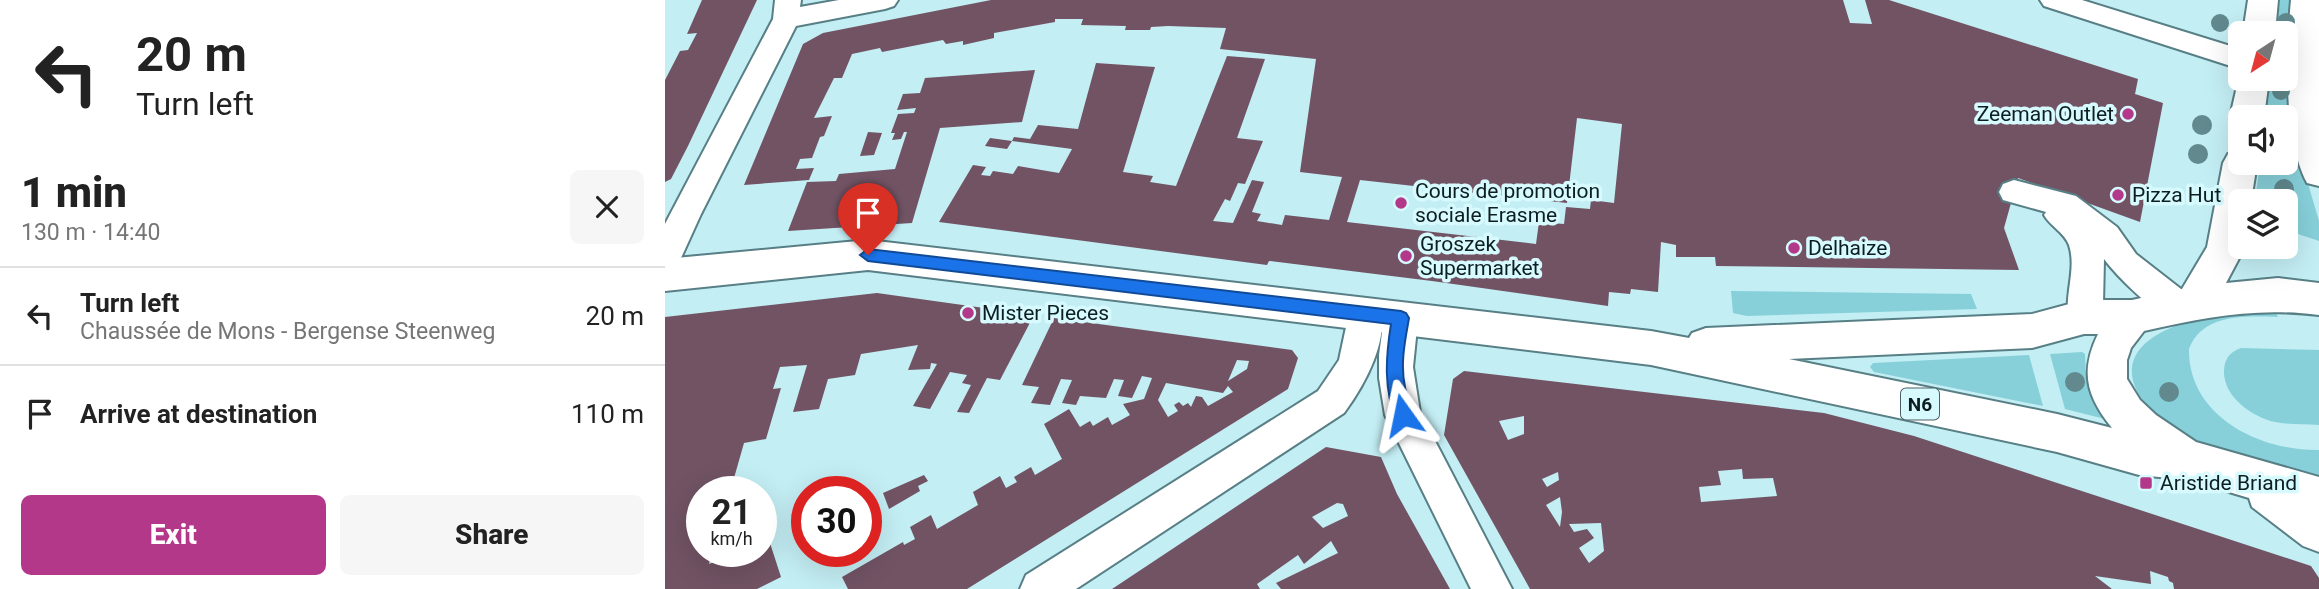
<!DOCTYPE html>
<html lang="en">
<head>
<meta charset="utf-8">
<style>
  body { margin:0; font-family:Roboto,sans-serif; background:#f6f6f6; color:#222; height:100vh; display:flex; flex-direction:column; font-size:26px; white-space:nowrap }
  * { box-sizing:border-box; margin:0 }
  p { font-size:23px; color:#767676 }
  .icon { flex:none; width:38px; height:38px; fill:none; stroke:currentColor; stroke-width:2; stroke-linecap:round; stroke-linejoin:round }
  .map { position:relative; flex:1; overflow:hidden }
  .sheet { display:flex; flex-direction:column; background:#fff; width:665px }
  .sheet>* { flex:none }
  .guide { background:#fff; color:#222; overflow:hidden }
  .needle { width:46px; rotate:216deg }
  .buttons { position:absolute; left:1563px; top:21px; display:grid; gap:14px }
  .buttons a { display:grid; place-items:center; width:70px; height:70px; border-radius:10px; background:#fff; box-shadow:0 7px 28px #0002; font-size:35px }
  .speed { position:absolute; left:21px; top:476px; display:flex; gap:14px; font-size:35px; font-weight:700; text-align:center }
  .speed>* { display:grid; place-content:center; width:91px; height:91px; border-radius:50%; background:#fff; box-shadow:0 7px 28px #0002; line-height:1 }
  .speed small { font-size:18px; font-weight:400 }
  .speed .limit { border:10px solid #d22; background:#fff; color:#111 }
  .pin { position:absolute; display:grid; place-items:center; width:60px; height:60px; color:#fff; margin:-72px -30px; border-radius:50% 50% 50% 0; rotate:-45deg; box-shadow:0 0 7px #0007 }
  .pin .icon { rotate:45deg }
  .me { position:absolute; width:77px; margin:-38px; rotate:348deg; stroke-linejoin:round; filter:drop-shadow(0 0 5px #0008) }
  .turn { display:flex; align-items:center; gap:24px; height:147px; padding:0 21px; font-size:32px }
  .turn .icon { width:91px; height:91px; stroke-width:2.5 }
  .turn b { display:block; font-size:49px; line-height:60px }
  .round { display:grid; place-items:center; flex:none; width:74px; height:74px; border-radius:10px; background:#f6f6f6 }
  .summary { display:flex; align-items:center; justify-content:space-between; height:119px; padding:0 21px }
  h1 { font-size:42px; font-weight:800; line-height:52px }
  .button { display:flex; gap:14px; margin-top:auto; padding:14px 21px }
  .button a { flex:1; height:80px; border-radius:10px; background:#b4388a; color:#fff; font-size:28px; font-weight:800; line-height:80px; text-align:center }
  .button a+a { background:#f6f6f6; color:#222 }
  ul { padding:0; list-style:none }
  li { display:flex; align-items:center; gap:21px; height:98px; padding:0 21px; border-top:2px solid #e0e0e0 }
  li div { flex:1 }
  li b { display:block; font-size:26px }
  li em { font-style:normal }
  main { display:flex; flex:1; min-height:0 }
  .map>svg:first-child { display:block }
  .green { fill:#87d0da }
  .building { fill:#715364; fill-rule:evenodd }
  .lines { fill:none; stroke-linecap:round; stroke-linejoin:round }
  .minor-casing { stroke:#577f85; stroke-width:4 }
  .major-casing { stroke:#577f85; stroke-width:4 }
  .minor { fill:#fff; fill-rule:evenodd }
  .major { fill:#fff; fill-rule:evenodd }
  .tree { fill:#61898e }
  .route { fill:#1a73e8; stroke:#114b97; stroke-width:2 }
  .poi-dot { fill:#b4388a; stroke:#d7faff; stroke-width:2.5 }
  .labels { text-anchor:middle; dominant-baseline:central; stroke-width:7; stroke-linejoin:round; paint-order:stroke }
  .shield { fill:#d7faff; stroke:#4a6063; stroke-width:2 }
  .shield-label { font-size:19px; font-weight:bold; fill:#0d1e20 }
  .poi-label { font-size:21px; fill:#0d1e20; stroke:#d7faff; text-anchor:start }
</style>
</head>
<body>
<main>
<section class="sheet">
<div class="guide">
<div class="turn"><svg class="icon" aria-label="left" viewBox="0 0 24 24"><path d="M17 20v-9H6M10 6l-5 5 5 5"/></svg><div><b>20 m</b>Turn left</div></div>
</div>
<div class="summary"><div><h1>1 min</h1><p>130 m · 14:40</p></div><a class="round"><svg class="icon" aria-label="close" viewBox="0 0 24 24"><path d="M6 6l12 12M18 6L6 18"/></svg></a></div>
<ul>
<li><svg class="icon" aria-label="left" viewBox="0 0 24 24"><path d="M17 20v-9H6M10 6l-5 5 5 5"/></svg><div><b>Turn left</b><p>Chaussée de Mons - Bergense Steenweg</p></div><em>20 m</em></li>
<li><svg class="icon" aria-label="arrive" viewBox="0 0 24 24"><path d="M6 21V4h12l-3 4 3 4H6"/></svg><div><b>Arrive at destination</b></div><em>110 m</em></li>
</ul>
<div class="button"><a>Exit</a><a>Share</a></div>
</section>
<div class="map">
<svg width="1654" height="589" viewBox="0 0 1654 589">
  <rect width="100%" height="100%" fill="#c3eef4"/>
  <!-- green -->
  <g class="green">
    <path d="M1615 0H1629V136L1654 221V241L1621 230 1620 201H1590L1595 163H1620V117H1600L1605 79H1620V33H1611Z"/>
    <path d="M1066 291 1306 294 1312 309 1082 316 1068 313Z"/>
    <path d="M1609 310 1613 317C1582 316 1537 313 1524 349 1523 416 1595 451 1654 450V481C1625 472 1596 463 1567 454 1554 450 1538 447 1526 441 1482 418 1433 364 1499 331 1533 314 1572 313 1609 310Z"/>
    <path d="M1576 348 1654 350V425C1640 424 1624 425 1610 422 1587 417 1559 397 1559 372 1559 360 1564 352 1576 348Z"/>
    <path d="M1417 352 1420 354 1421 375 1441 416 1440 419 1400 409 1385 354Z"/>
    <path d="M1364 355 1378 406 1209 372 1205 367 1208 363Z"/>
  </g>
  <!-- building -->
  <g class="building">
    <path d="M37 0H92L23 146 6 179 0 182V80L15 51 23 50 32 33 22 34Z"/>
    <path d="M326 0H1178L1185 23 1207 24 1200 0H1224L1473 79 1470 94 1498 103 1475 222 1353 178 1339 228 1354 270 1051 266 1050 257H1011V245L996 242 993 292 966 289 965 294 944 292 943 306 767 281 604 261 602 265 274 222 308 165 321 167 316 175 325 176 328 171 348 174 353 166 394 173 407 149 347 141 342 149 320 146 325 138 347 141 349 137 365 139 373 125 413 129 431 63 490 67 458 172 488 176 485 182 511 186 562 56 600 59 572 138 598 141 580 184 573 183 565 201 560 199 548 221 568 223 587 180 599 182 587 212 596 214 592 221 617 225 620 215 664 220 677 177 635 172 651 59 555 49 561 28 503 26 486 27 485 30H460L461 26 416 25 418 19H390V22L329 33V38L298 45V41L281 44 278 40 217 52 215 48 187 54 177 78H169L149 118 167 116 159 136 155 137 147 158 135 159 131 169 149 168 144 180 79 185 138 44 158 33ZM912 118 957 124 949 203 926 200 925 209 901 207 899 224 874 222 871 244 682 222 695 180 902 203Z"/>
    <path d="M370 70 357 122 275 128 247 223 123 231 142 182 171 181 174 174 230 169 242 132H239L236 139 227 140 230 133H226L233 114 249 113 251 108 232 110 238 94 255 93 260 78Z"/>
    <path d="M203 132 217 133 209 155 195 156Z"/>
    <path d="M212 293 369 315 335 380 322 378 304 413 292 412 306 385 297 383 302 375 285 372 265 409 248 406 272 364 266 363 265 369 243 370 253 345 196 354 190 375 163 379 154 409 128 412 142 365 115 367 108 389 116 388 101 439 79 443 65 492H37V551H47L44 564 76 551H96V543L104 540 116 577 92 589H0V317Z"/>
    <path d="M389 318 627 350 633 358 623 389 302 589H183L177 577 238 542 239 545 250 539 245 527 266 515 272 529 313 505 308 492 335 476 341 488 352 482 349 477 366 467 370 475 397 459 379 424 404 409 415 427 425 421 428 426 443 417 447 425 465 415 458 404 479 399 487 378 477 376 467 398 453 396 459 380 449 379 441 398 415 396 411 405 397 403 407 380 396 379 385 405 366 403 374 387 357 385ZM572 360 584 361 582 369 563 381ZM501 383 558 393 563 386 568 392 543 406 537 397 531 396 526 407 523 403 518 406 514 402 509 405 513 411 503 417 493 400Z"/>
    <path d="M799 371 1159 413 1249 436 1646 566 1654 578V589H1509L1508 583 1504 581 1503 577 1485 571 1486 584 1430 576 1447 589H865L779 435 788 379ZM859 416V434L843 440 834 421ZM1077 469 1078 479 1108 478 1112 496 1036 502 1034 487 1056 485 1053 471ZM893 472 894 480 882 487 877 479ZM895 497 897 512 895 527 881 505ZM936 523 939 551 924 563 914 548 929 538 922 529 909 532 904 524Z"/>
    <path d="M661 447 716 457 732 494 785 589H616L611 583 673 553 666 541 639 564 633 555 592 584 595 589H447ZM672 503 678 504 683 516 658 528 647 517Z"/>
    <path d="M259 475 263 481 253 486 255 491 224 509 218 493Z"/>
    <path d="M142 506V520L130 522 132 508Z"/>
  </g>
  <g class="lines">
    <defs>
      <g id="minor">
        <path d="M110 0H136L135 7 174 0H233L229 6 220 9 131 26 36 214 11 269 0 273V224L108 19Z"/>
        <path d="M1375 0H1417L1575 49V69L1379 6Z"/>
        <path d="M1349 180 1411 196 1452 227 1471 254 1525 296 1530 306 1525 316C1519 318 1515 320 1509 319 1489 314 1451 275 1439 259L1438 304 1431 327 1419 331 1407 327C1395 303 1413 272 1404 245 1399 232 1386 227 1379 215L1381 212 1338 200 1334 192 1338 184Z"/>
        <path d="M701 299 713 303C728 335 698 388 679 413L411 589H355L361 575 653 391 674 360 684 313 689 303Z"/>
        <path d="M736 304 748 308 753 318 748 367 755 412 847 589H806L720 415 714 378V355L719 318 724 308Z"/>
      </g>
      <g id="major">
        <path d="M1583 0H1613L1610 33H1578Z"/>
        <path d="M1626 0H1654V186L1642 183C1618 139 1621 49 1626 0Z"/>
        <path d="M1575 73V79H1604L1599 117H1575V127L1570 126 1565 117Z"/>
        <path d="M1575 150V163H1592L1586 201H1575V247H1579V249L1561 283 1613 278 1654 283V315C1592 307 1540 317 1479 331L1466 348 1462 360V379L1475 400 1491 415 1531 442 1654 477V552L1638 546 1587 507 1584 498 1524 480 1474 475 1392 452 986 365 203 270 0 291V259L203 240 986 331 1024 338 1027 333 1041 328 1367 314 1419 300H1467L1517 289 1542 247 1558 163 1563 154ZM1419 334H1433C1415 371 1421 396 1447 428L1392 414 1124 359 1367 348Z"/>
      </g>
    </defs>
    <!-- minor casing -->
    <use href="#minor" class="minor-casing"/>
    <!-- major casing -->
    <use href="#major" class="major-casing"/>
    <!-- minor -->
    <use href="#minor" class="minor"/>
    <!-- major -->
    <use href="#major" class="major"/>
  </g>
  <!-- trees -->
  <g class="tree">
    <circle cx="1621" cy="22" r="9"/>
    <circle cx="1555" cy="23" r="9"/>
    <circle cx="1616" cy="91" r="9"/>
    <circle cx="1537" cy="125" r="10"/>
    <circle cx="1533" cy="154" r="10"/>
    <circle cx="1619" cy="189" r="10"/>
    <circle cx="1410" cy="382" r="10"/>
    <circle cx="1504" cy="392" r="10"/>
  </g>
  <!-- route -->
  <path class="route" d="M203 249 736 311 741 313 744 318C740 341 735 364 740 387 742 398 748 411 744 421L738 423 732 421C718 390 721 356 726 324L203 261 195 255Z"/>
  <!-- markers -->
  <g class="poi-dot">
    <circle cx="1463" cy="114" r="7"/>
    <circle cx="1453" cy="195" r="7"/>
    <circle cx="736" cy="203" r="7"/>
    <circle cx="1129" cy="248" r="7"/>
    <circle cx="741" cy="256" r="7"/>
    <circle cx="303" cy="313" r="7"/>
    <rect x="1474" y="476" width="14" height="14" rx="3.5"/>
  </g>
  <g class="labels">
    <!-- shield labels -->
    <rect class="shield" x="1236" y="388.5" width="38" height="31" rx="5"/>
    <g class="shield-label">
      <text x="1255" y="404">N6</text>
    </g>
    <!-- poi labels -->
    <g class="poi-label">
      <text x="1449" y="114" text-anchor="end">Zeeman Outlet</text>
      <text x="750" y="191">Cours de promotion<tspan x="750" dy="24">sociale Erasme</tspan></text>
      <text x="1467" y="195">Pizza Hut</text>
      <text x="755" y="244">Groszek<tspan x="755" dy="24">Supermarket</tspan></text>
      <text x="1143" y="248">Delhaize</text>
      <text x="317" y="313">Mister Pieces</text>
      <text x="1495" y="483">Aristide Briand</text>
    </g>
  </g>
</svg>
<div class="buttons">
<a><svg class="needle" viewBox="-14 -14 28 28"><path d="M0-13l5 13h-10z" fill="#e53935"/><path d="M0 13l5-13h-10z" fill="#767676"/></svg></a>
<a><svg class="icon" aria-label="sound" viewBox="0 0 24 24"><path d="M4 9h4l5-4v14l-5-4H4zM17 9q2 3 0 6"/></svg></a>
<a><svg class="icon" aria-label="layers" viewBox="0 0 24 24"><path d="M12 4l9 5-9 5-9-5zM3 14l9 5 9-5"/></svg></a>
</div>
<div class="speed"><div>21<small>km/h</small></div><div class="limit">30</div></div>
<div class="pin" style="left:203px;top:255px;background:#d93025"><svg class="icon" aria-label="arrive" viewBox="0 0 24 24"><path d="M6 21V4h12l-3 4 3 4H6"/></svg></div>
<svg class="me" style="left:738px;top:415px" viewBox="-20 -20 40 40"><path d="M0-17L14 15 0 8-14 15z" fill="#1a73e8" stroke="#fff" stroke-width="4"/></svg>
</div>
</main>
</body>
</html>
